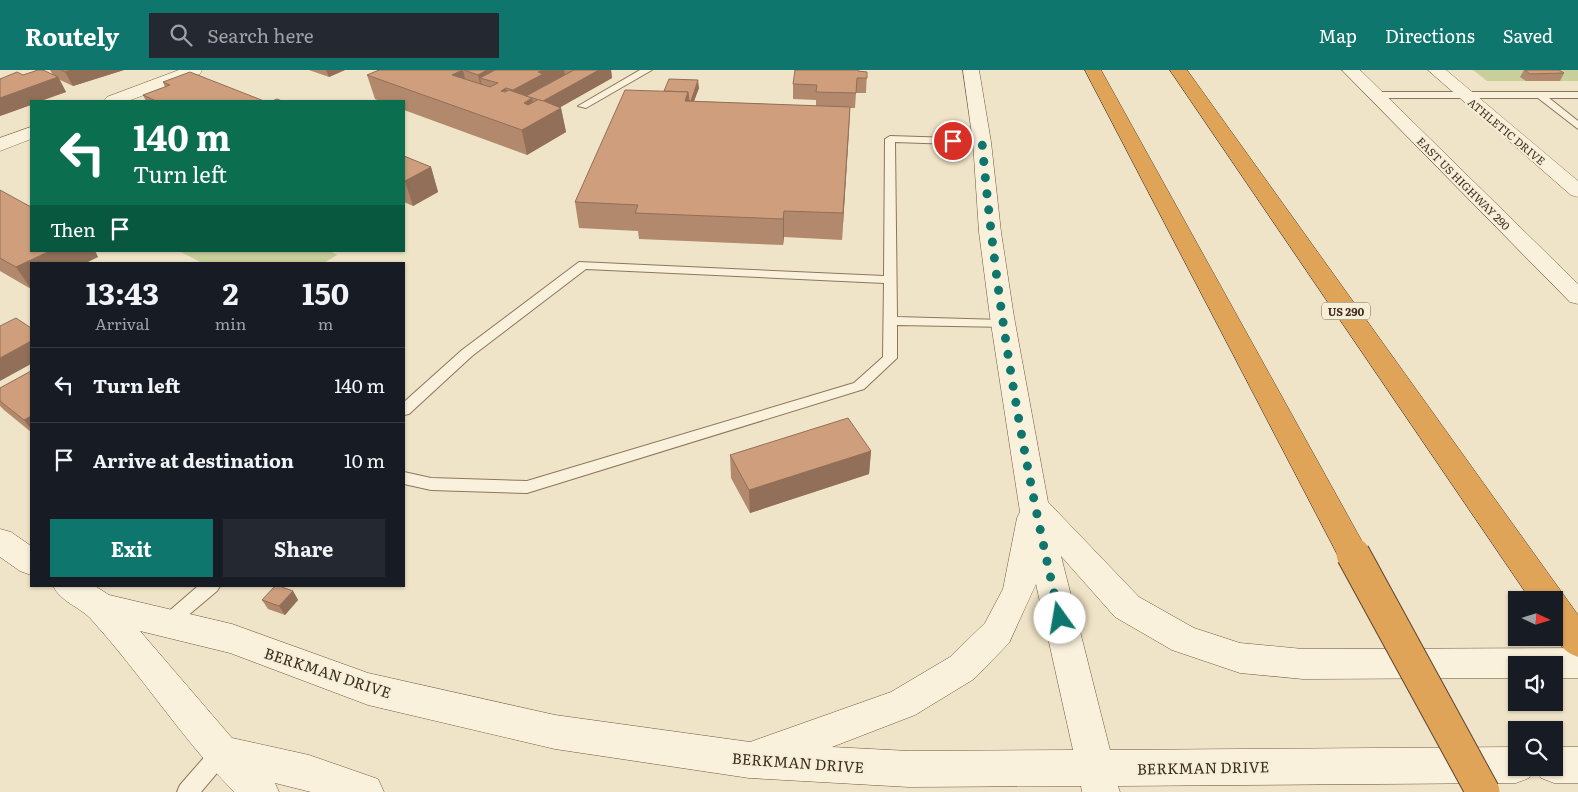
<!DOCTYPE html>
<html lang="en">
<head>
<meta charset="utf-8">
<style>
  body { margin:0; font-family:Literata,serif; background:#242831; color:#f1f3f6; height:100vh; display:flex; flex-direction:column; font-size:19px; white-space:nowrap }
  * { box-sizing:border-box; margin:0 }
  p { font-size:16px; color:#9ea1a6 }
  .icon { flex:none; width:28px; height:28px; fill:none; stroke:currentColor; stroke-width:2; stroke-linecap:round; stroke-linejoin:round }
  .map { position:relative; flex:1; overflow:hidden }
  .drawer { position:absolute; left:30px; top:192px; width:375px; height:325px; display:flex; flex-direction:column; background:#171b24; border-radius:0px; box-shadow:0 1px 4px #0004 }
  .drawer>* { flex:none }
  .top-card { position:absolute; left:30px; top:30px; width:375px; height:152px; border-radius:0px; box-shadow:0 1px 4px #0004; background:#0b6e4f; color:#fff; overflow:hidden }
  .needle { width:32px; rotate:94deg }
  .fabs { position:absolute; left:1508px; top:521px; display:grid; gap:10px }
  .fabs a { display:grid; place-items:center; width:55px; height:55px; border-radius:0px; background:#171b24; box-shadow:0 1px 4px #0004; font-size:25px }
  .pin { position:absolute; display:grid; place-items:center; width:42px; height:42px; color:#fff; margin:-21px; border:2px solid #fff; border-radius:50%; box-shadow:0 1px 5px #0007 }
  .me { position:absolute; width:55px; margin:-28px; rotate:347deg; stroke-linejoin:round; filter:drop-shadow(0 0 4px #0008) }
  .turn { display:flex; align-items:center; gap:18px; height:105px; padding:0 20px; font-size:22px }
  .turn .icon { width:65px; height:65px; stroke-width:2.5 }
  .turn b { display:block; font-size:35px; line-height:42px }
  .then { display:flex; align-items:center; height:48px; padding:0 20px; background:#0003; gap:10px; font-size:19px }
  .eta { display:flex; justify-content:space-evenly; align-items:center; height:85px; text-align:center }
  .eta b { font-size:30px; font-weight:700; line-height:35px }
  .primary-button { display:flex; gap:10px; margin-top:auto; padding:10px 20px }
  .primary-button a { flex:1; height:58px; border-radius:0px; background:#0f766e; color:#fff; font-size:20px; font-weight:700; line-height:58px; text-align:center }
  .primary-button a+a { background:#242831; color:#f1f3f6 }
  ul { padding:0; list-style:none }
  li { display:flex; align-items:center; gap:15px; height:75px; padding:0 20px; border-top:1px solid #363941 }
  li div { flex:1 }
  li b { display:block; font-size:19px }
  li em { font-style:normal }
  header { display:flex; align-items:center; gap:30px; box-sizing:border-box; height:70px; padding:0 25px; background:#0f766e; color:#fff }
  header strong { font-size:24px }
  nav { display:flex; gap:28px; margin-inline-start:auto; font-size:18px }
  .search { width:350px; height:45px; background:#242831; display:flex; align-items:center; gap:12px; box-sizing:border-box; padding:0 18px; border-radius:0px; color:#9ea1a6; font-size:19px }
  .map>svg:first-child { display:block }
  .green { fill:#c9cf9b }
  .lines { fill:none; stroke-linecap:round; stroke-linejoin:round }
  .lane-casing { stroke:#8d765c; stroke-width:2 }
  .street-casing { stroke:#8d765c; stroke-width:1 }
  .secondary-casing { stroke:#6f573f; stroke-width:1 }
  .highway-casing { stroke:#5b4430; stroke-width:1 }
  .lane { fill:#faf1dc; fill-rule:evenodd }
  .street { fill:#faf1dc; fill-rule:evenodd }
  .secondary { fill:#faf1dc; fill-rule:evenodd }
  .highway { fill:#e0a458; fill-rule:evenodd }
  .highway-bridge-casing { stroke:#5b4430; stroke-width:35; stroke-linecap:butt }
  .highway-bridge { stroke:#e0a458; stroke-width:33 }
  .wall { fill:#b2896c }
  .shaded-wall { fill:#916f58 }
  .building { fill:#cf9f7d; stroke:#916f58 }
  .route { stroke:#0f766e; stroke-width:9; stroke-dasharray:0 16.2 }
  .labels { text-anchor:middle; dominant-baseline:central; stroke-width:4; stroke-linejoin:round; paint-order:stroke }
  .far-street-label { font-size:11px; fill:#3d2e20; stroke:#f7eed8 }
  .shield { fill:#f7eed8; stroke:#756857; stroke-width:1 }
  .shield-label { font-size:11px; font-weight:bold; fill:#3d2e20 }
  .near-street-label { font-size:15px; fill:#3d2e20; stroke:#f7eed8 }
</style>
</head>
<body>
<header>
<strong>Routely</strong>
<div class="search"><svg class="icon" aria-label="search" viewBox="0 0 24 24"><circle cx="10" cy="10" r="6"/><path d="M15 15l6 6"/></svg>Search here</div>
<nav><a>Map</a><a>Directions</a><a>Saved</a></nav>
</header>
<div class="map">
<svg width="1578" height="722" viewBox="0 0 1578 722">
  <rect width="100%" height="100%" fill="#f0e4c8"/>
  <!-- green -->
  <g class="green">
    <path d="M1473 0H1578V11H1487Z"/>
    <path d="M179 181H330L337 185 322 194H204Z"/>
  </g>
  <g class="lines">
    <defs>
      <g id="lane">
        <path d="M640 0H652L586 38 578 36Z"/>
        <path d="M1578 22V28H1549L1578 51V59L1538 28H1375L1370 25 1375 22Z"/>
        <path d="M890 66 982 69 987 72 982 75 895 72 897 247 1003 250 1008 251 1010 254 1008 257 897 255V288L864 319 527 423 431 420 404 414V402L431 408 527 411 854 313 883 287 884 213 586 199 472 286 409 344 404 345V332L462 280 579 192 884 206 885 69Z"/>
        <path d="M198 516H220L217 521 173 558 167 561 161 558 158 553 161 548Z"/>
        <path d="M221 673 228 676 231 683 228 690 201 722H177L180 715 214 676Z"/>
      </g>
      <g id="street">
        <path d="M179 0H202L200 4 128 31H104L107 27Z"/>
        <path d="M1428 0H1446L1578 111V127L1571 125Z"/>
        <path d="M31 57V69L0 81V68Z"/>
      </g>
      <g id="secondary">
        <path d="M963 0H979L991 72 1001 162 1014 247 1048 432 1139 527 1194 558 1240 573 1303 579 1578 578V608H1554V595H1516V608L1303 609 1240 603 1172 580 1115 547 1061 486 1110 680 1516 677V698H1534L1529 708 1516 713 1118 716 1120 722H1082L1081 716 909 717 749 708 555 679 368 635 230 583 140 561 232 668 309 685 378 709 384 722H311L275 713 279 722H234C181 668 141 604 90 548 78 536 61 532 53 516H95L109 525 232 554 368 603 555 645 750 672 891 622 950 587 985 553 1003 519 1017 448 1020 442 990 247 979 162 973 72ZM1036 514 1073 680 909 681 832 677 915 645 974 609 1009 573Z"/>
        <path d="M1342 0H1360L1578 214V234L1570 232Z"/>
        <path d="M0 459 11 462 31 476V505L20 501 0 487Z"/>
        <path d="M1554 677H1578V713H1554L1541 708 1536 698H1554Z"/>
      </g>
      <g id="highway">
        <path d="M1085 0H1101L1364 475 1369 484 1364 493 1353 496 1342 493Z"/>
        <path d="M1170 0H1187L1578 545V587C1550 577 1554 555 1554 530H1531Z"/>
      </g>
    </defs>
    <!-- lane casing -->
    <use href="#lane" class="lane-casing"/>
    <!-- street casing -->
    <use href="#street" class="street-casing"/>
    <!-- secondary casing -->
    <use href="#secondary" class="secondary-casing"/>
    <!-- highway casing -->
    <use href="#highway" class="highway-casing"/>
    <!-- lane -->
    <use href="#lane" class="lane"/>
    <!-- street -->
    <use href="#street" class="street"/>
    <!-- secondary -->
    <use href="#secondary" class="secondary"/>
    <!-- highway -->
    <use href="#highway" class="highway"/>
    <defs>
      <path id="highway-bridge" d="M1353 484 1483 722"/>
    </defs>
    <!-- highway-bridge casing -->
    <use href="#highway-bridge" class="highway-bridge-casing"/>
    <!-- highway-bridge -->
    <use href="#highway-bridge" class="highway-bridge"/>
  </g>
  <!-- wall -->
  <g class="wall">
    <path d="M50 0H124L73 16 60 10 66 22 0 46V9L23 5H53Z"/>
    <path d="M309 0H345L329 7Z"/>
    <path d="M379 0H612H611L612 8 560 37 561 38 566 62 527 85 404 40V31H380L375 29 367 5Z"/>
    <path d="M1524 0H1559L1564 3 1560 11H1526L1520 7Z"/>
    <path d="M858 1 867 2 866 23H856L855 38H850L842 170 784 167 783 175 639 169 638 161 579 158 575 132 664 21 699 18 694 31 816 36V30L793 29V14Z"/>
    <path d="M163 12 264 31H146L143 25 165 17Z"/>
    <path d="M404 86 431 97 438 122 413 136 404 132Z"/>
    <path d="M0 120 31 181H95L98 187 31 194V219L0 201Z"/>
    <path d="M31 301V362L4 340 0 336V318Z"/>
    <path d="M871 381 869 404 750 443 731 408 730 385Z"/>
    <path d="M293 521 298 530 285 545 268 539 262 530Z"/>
  </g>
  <!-- shaded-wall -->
  <g class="shaded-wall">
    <path d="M72 0H124L73 16 65 2Z"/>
    <path d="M326 0H345L329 7Z"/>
    <path d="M463 0 468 23 452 5Z"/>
    <path d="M487 0H538L498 13 480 8 485 28 484 29 478 5Z"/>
    <path d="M542 0H564L566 13 532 28 537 51 561 38 566 62 527 85 513 20Z"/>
    <path d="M599 0H611L612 8 545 46 542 31Z"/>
    <path d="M58 7 66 22 40 31H31V35L0 46V28Z"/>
    <path d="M698 10 699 18 691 39V31Z"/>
    <path d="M506 18 511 42 501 21Z"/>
    <path d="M688 22 690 46 685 31Z"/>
    <path d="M850 37 849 61 842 170 843 143Z"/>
    <path d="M431 97 438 122 413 136 405 111Z"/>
    <path d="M784 141V167L783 175V149Z"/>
    <path d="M50 181H95L98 187 84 194H31V219L16 197Z"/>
    <path d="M31 271V294L0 311V288Z"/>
    <path d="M31 346V359L24 350Z"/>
    <path d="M871 381 869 404 750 443 749 420Z"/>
    <path d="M293 521 298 530 285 545 279 536Z"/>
  </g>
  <!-- building -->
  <g class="building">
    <path d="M38 0H43L58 7 0 28V9L17 2 23 5Z"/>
    <path d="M61 0H72L65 2Z"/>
    <path d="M379 0H462L452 5 490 17 498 13 480 8 495 0H542L538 2 543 4 513 20 506 18 501 21 505 22 509 20 532 28 524 33 528 35 539 29 561 38 522 60 367 5Z"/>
    <path d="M464 0H487L478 5Z"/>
    <path d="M574 0H599L543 31 526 26Z"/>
    <path d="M795 0H858V1L867 2V8H857L856 23 816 22 817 15 793 14Z"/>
    <path d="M1525 0H1559L1564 3 1530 4Z"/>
    <path d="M190 2 264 31H156L143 25 170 15 163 12Z"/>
    <path d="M669 9 698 10 691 31H689L688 22 664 21Z"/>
    <path d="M625 20 688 22 685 31 850 37 843 143 784 141 783 149 635 143 638 135 575 132Z"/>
    <path d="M277 29 282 31H272Z"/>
    <path d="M404 86 431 97 405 111 404 110Z"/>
    <path d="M0 120 31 137V181H50L16 197 0 188Z"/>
    <path d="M16 248 31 258V271L0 288V256Z"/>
    <path d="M31 301V346L24 350 0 331V318Z"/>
    <path d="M848 348 871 381 749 420 730 385Z"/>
    <path d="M275 516H279L293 521 279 536 262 530Z"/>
  </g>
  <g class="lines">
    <!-- route -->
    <path class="route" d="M953 71 982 72C996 233 1023 392 1060 548"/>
  </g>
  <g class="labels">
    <!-- far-street labels -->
    <g class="far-street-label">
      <text transform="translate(1507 61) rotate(40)">ATHLETIC DRIVE</text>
      <text transform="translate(1464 113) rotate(45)">EAST US HIGHWAY 290</text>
    </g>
    <!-- shield labels -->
    <rect class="shield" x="1322" y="232.5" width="48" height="17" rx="4"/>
    <g class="shield-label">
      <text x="1346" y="241">US 290</text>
    </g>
    <!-- near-street labels -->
    <g class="near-street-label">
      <text transform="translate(328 602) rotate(18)">BERKMAN DRIVE</text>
      <text transform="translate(798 692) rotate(4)">BERKMAN DRIVE</text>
      <text transform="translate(1203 697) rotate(-1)">BERKMAN DRIVE</text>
    </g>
  </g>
</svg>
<div class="fabs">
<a><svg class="needle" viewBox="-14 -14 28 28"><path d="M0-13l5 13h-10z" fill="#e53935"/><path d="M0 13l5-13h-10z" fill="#9ea1a6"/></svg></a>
<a><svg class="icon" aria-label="sound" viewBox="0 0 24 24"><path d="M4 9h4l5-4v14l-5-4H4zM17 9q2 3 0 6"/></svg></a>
<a><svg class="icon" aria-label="search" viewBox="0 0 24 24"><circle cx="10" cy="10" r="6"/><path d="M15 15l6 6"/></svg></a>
</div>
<div class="pin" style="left:953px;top:71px;background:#d93025"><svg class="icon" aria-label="arrive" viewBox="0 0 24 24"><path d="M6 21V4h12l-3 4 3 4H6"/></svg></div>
<svg class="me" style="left:1060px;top:548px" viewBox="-20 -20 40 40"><circle r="19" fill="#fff"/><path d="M0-13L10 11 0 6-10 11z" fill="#0f766e"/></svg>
<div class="top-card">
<div class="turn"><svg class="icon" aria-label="left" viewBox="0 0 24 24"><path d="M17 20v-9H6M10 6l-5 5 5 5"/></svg><div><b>140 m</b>Turn left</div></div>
<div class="then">Then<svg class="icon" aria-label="arrive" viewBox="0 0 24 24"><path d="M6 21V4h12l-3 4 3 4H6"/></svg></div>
</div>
<section class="drawer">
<div class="eta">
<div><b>13:43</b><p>Arrival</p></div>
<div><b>2</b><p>min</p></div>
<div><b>150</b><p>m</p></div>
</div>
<ul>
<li><svg class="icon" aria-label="left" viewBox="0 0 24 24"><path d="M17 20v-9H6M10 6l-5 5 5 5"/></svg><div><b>Turn left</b></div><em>140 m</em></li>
<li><svg class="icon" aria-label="arrive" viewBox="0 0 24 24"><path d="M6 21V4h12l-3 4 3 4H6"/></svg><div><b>Arrive at destination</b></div><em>10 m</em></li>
</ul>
<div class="primary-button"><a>Exit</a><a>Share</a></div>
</section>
</div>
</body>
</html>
